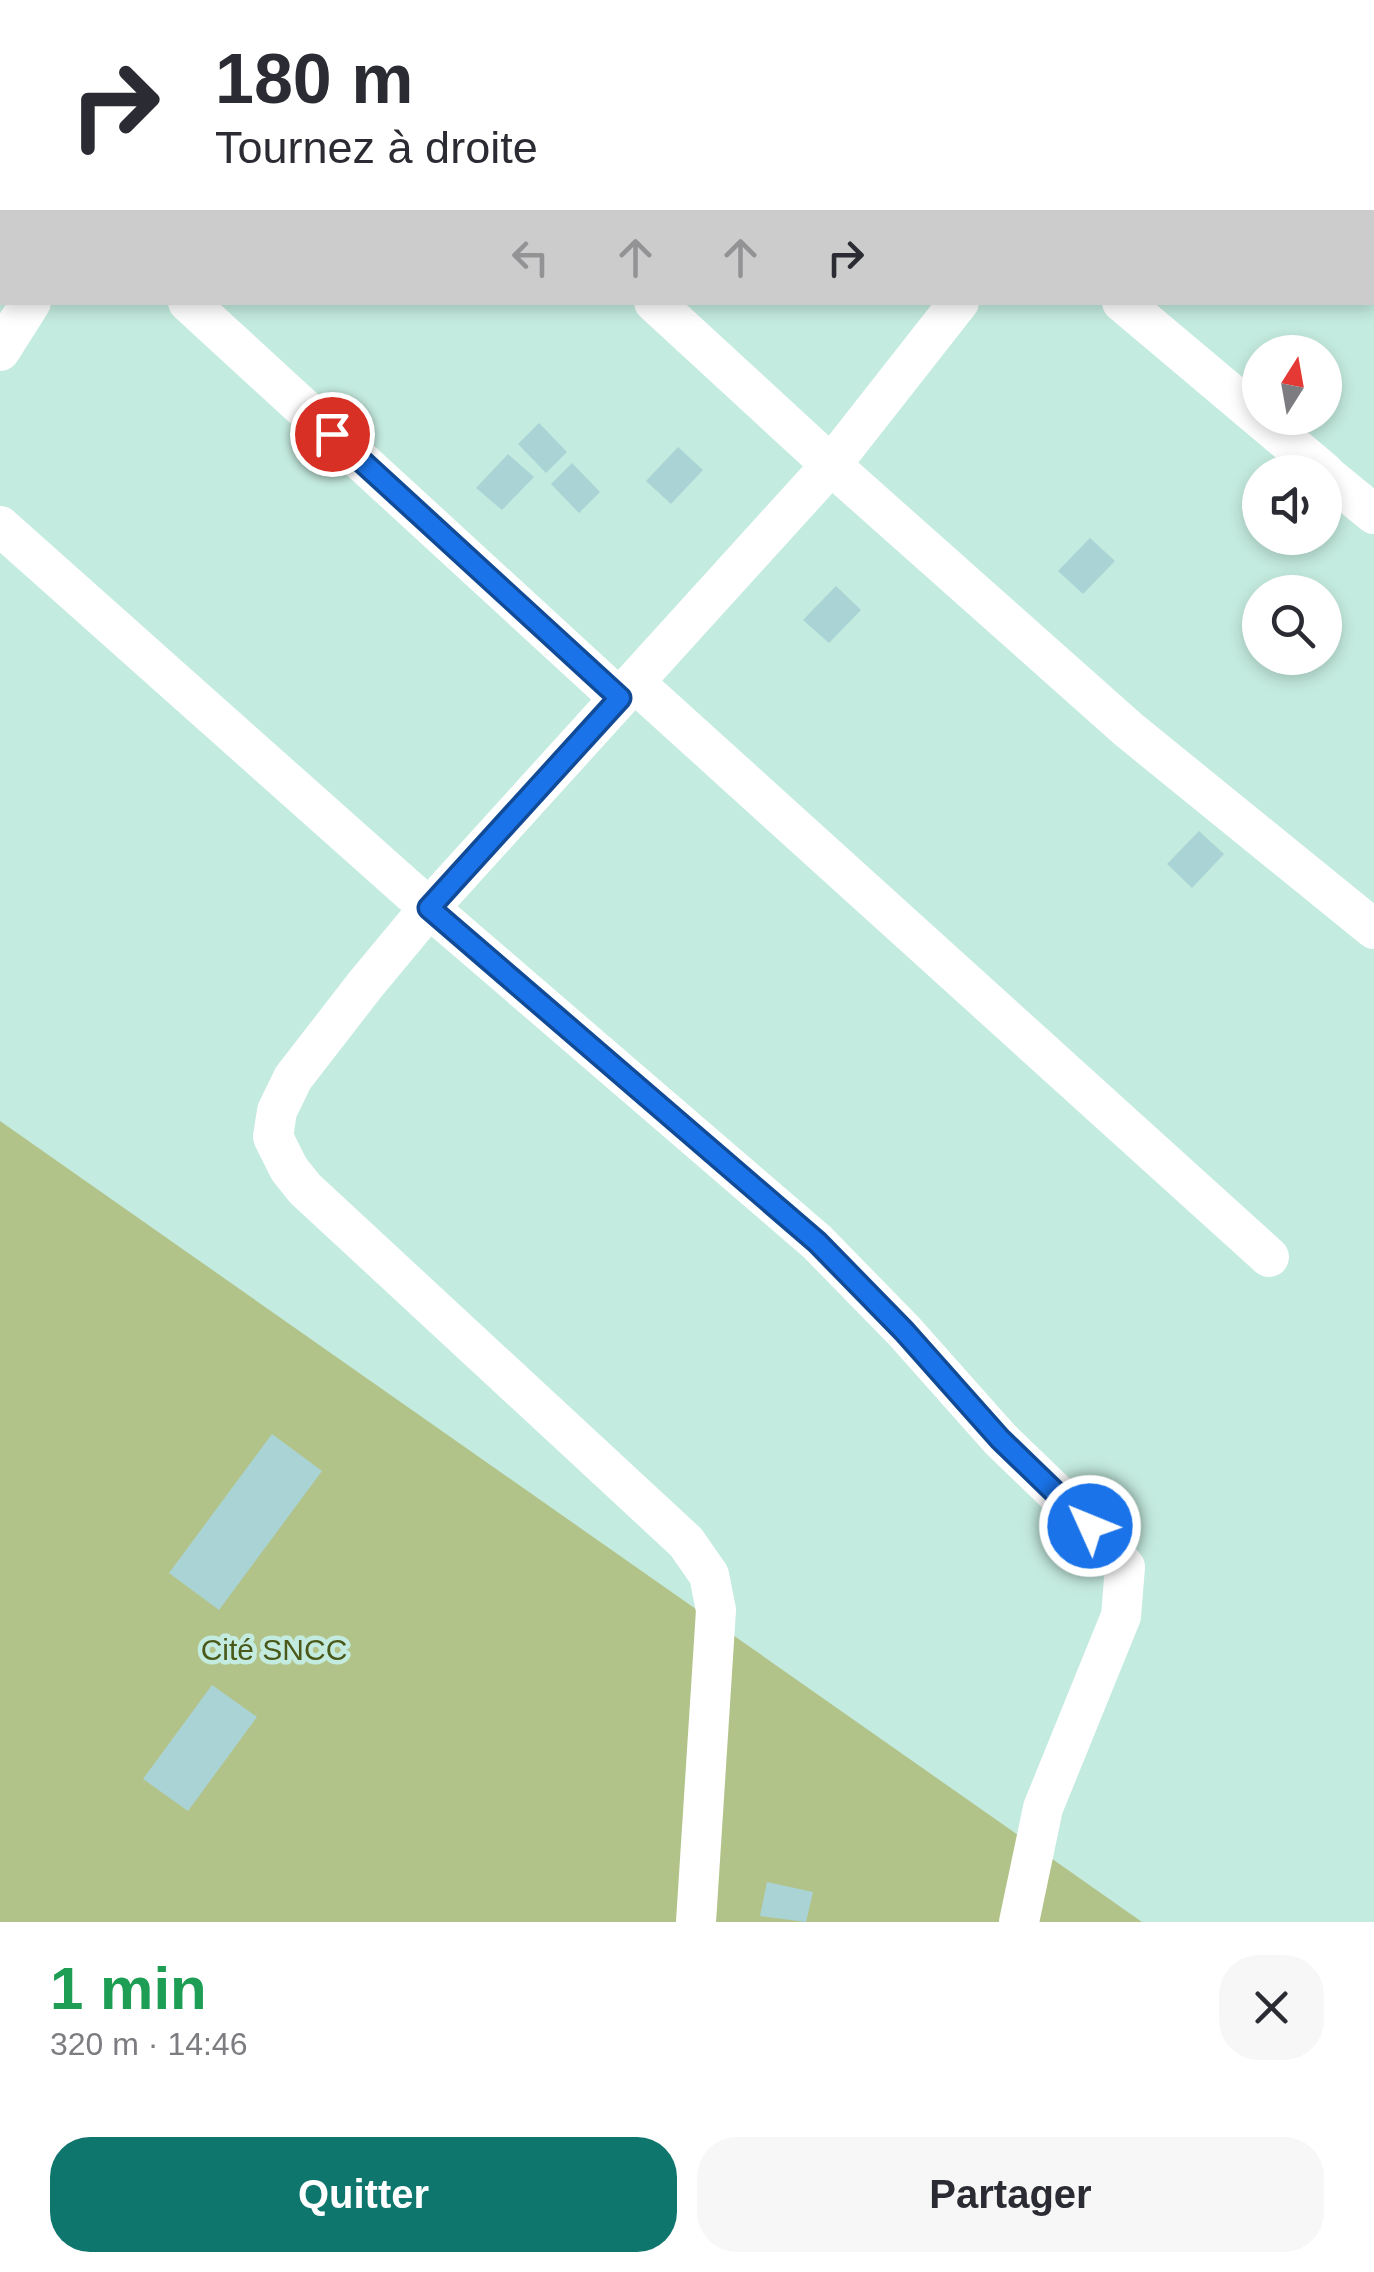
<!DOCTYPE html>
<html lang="fr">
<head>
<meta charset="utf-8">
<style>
  body { margin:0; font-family:Arial,sans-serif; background:#f7f7f7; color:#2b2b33; height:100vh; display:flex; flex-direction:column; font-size:38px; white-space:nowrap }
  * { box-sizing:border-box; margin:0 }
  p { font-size:32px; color:#7c7c81 }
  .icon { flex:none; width:55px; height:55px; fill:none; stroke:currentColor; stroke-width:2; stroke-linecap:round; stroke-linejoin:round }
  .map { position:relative; height:1922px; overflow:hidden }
  .panel { display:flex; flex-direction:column; background:#fff; flex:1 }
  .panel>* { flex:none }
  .banner { position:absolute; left:0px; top:0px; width:1375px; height:305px; box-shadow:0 5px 15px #0003; background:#fff; color:#2b2b33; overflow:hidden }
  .needle { width:65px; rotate:11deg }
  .controls { position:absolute; left:1242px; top:335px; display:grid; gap:20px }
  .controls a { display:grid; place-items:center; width:100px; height:100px; border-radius:50%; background:#fff; box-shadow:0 5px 15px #0003; font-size:50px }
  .pin { position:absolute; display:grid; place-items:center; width:85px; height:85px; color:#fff; margin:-42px; border:5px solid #fff; border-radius:50%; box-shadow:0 2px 10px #0007 }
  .me { position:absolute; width:110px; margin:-55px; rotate:314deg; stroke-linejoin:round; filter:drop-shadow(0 0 8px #0008) }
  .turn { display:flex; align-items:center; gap:35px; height:210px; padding:0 50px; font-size:45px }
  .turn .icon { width:130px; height:130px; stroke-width:2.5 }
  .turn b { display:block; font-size:70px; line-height:85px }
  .lanes { display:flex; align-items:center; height:95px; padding:0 50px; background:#0003; justify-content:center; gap:50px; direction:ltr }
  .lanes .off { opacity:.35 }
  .round { display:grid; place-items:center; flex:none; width:105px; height:105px; border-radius:40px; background:#f7f7f7 }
  .summary { display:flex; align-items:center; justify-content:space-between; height:170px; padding:0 50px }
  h1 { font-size:60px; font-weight:600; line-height:75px; color:#1e9e55 }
  .primary-button { display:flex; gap:20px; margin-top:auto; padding:20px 50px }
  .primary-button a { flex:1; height:115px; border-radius:40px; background:#0f766e; color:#fff; font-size:40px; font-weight:600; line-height:115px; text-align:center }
  .primary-button a+a { background:#f7f7f7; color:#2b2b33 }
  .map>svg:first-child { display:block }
  .green { fill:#b2c38a }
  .building { fill:#aad3d5 }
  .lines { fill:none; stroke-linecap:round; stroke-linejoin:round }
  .minor { stroke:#fff; stroke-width:40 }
  .route-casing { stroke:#114b97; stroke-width:25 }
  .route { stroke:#1a73e8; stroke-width:18 }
  .labels { text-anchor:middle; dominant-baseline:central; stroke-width:9; stroke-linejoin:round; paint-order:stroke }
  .park-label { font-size:30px; fill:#4a591a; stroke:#c4ebdf }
</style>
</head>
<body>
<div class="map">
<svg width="1374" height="1922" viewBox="0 0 1374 1922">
  <rect width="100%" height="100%" fill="#c4ebdf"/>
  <!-- green -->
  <path class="green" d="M0 1121 1142 1922H0Z"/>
  <!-- building -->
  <g class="building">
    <path d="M539 423 567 452 546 473 518 444Z"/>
    <path d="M678 447 703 470 671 504 646 481Z"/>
    <path d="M508 454 534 477 502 510 476 488Z"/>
    <path d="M572 463 600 492 579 513 551 484Z"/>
    <path d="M1090 538 1115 561 1083 594 1058 571Z"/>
    <path d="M836 586 861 610 829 643 803 620Z"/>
    <path d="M1199 831 1224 854 1192 888 1167 864Z"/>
    <path d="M272 1434 322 1471 219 1610 169 1573Z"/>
    <path d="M212 1685 257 1717 188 1811 143 1779Z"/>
    <path d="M767 1882 813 1892 806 1922 760 1916Z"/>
  </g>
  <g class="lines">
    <!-- minor -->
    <g class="minor">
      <path d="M327 0 330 2"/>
      <path d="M789 0 792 2"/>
      <path d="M1248 0 1251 2"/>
      <path d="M250 2 252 0"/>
      <path d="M1196 2 1198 0"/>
      <path d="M1372 108 1374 110"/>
      <path d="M188 302 619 698"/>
      <path d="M654 302 831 465 1129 730 1374 929"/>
      <path d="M1122 302 1324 472"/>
      <path d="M0 351 31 302"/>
      <path d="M1325 474 1374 514"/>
      <path d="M0 526 429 908 817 1242 904 1331 1000 1439 1090 1526 1125 1567 1121 1616 1043 1808 1019 1922"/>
      <path d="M634 682 1269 1257"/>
      <path d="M696 1922 716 1610 709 1575 686 1542 305 1189 289 1169 273 1137 277 1111 293 1078 365 985 429 908 831 465 959 302"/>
    </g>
  </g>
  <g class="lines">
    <defs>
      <path id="route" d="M332 434 620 698 429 908 817 1242 904 1331 1000 1439 1090 1526"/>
    </defs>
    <!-- route casing -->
    <use href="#route" class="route-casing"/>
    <!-- route -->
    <use href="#route" class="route"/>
  </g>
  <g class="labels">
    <!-- park labels -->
    <g class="park-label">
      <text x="274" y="1649">Cité SNCC</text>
    </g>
  </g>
</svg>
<div class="controls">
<a><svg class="needle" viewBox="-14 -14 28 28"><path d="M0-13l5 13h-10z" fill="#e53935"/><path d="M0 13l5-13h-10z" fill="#7c7c81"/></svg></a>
<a><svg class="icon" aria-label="sound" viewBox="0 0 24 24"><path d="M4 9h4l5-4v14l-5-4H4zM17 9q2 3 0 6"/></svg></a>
<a><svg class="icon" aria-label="search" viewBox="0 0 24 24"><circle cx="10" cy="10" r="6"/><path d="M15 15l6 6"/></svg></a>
</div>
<div class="pin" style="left:332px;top:434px;background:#d93025"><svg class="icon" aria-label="arrive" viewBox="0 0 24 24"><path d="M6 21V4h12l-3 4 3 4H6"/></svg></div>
<svg class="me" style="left:1090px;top:1526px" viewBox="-20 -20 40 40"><circle r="17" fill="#1a73e8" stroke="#fff" stroke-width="3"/><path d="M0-11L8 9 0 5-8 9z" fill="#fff"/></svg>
<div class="banner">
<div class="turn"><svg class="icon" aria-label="right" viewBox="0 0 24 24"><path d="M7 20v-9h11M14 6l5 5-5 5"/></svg><div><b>180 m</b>Tournez à droite</div></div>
<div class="lanes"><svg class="icon off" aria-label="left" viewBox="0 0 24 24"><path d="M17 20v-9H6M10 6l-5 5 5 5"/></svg><svg class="icon off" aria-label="ahead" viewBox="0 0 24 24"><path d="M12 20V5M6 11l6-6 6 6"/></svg><svg class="icon off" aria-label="ahead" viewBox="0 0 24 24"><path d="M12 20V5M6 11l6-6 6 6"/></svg><svg class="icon" aria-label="right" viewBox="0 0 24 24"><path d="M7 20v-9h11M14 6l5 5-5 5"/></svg></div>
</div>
</div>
<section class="panel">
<div class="summary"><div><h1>1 min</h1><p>320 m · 14:46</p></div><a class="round"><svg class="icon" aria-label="close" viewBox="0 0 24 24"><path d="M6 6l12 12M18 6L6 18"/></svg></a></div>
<div class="primary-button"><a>Quitter</a><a>Partager</a></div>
</section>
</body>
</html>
